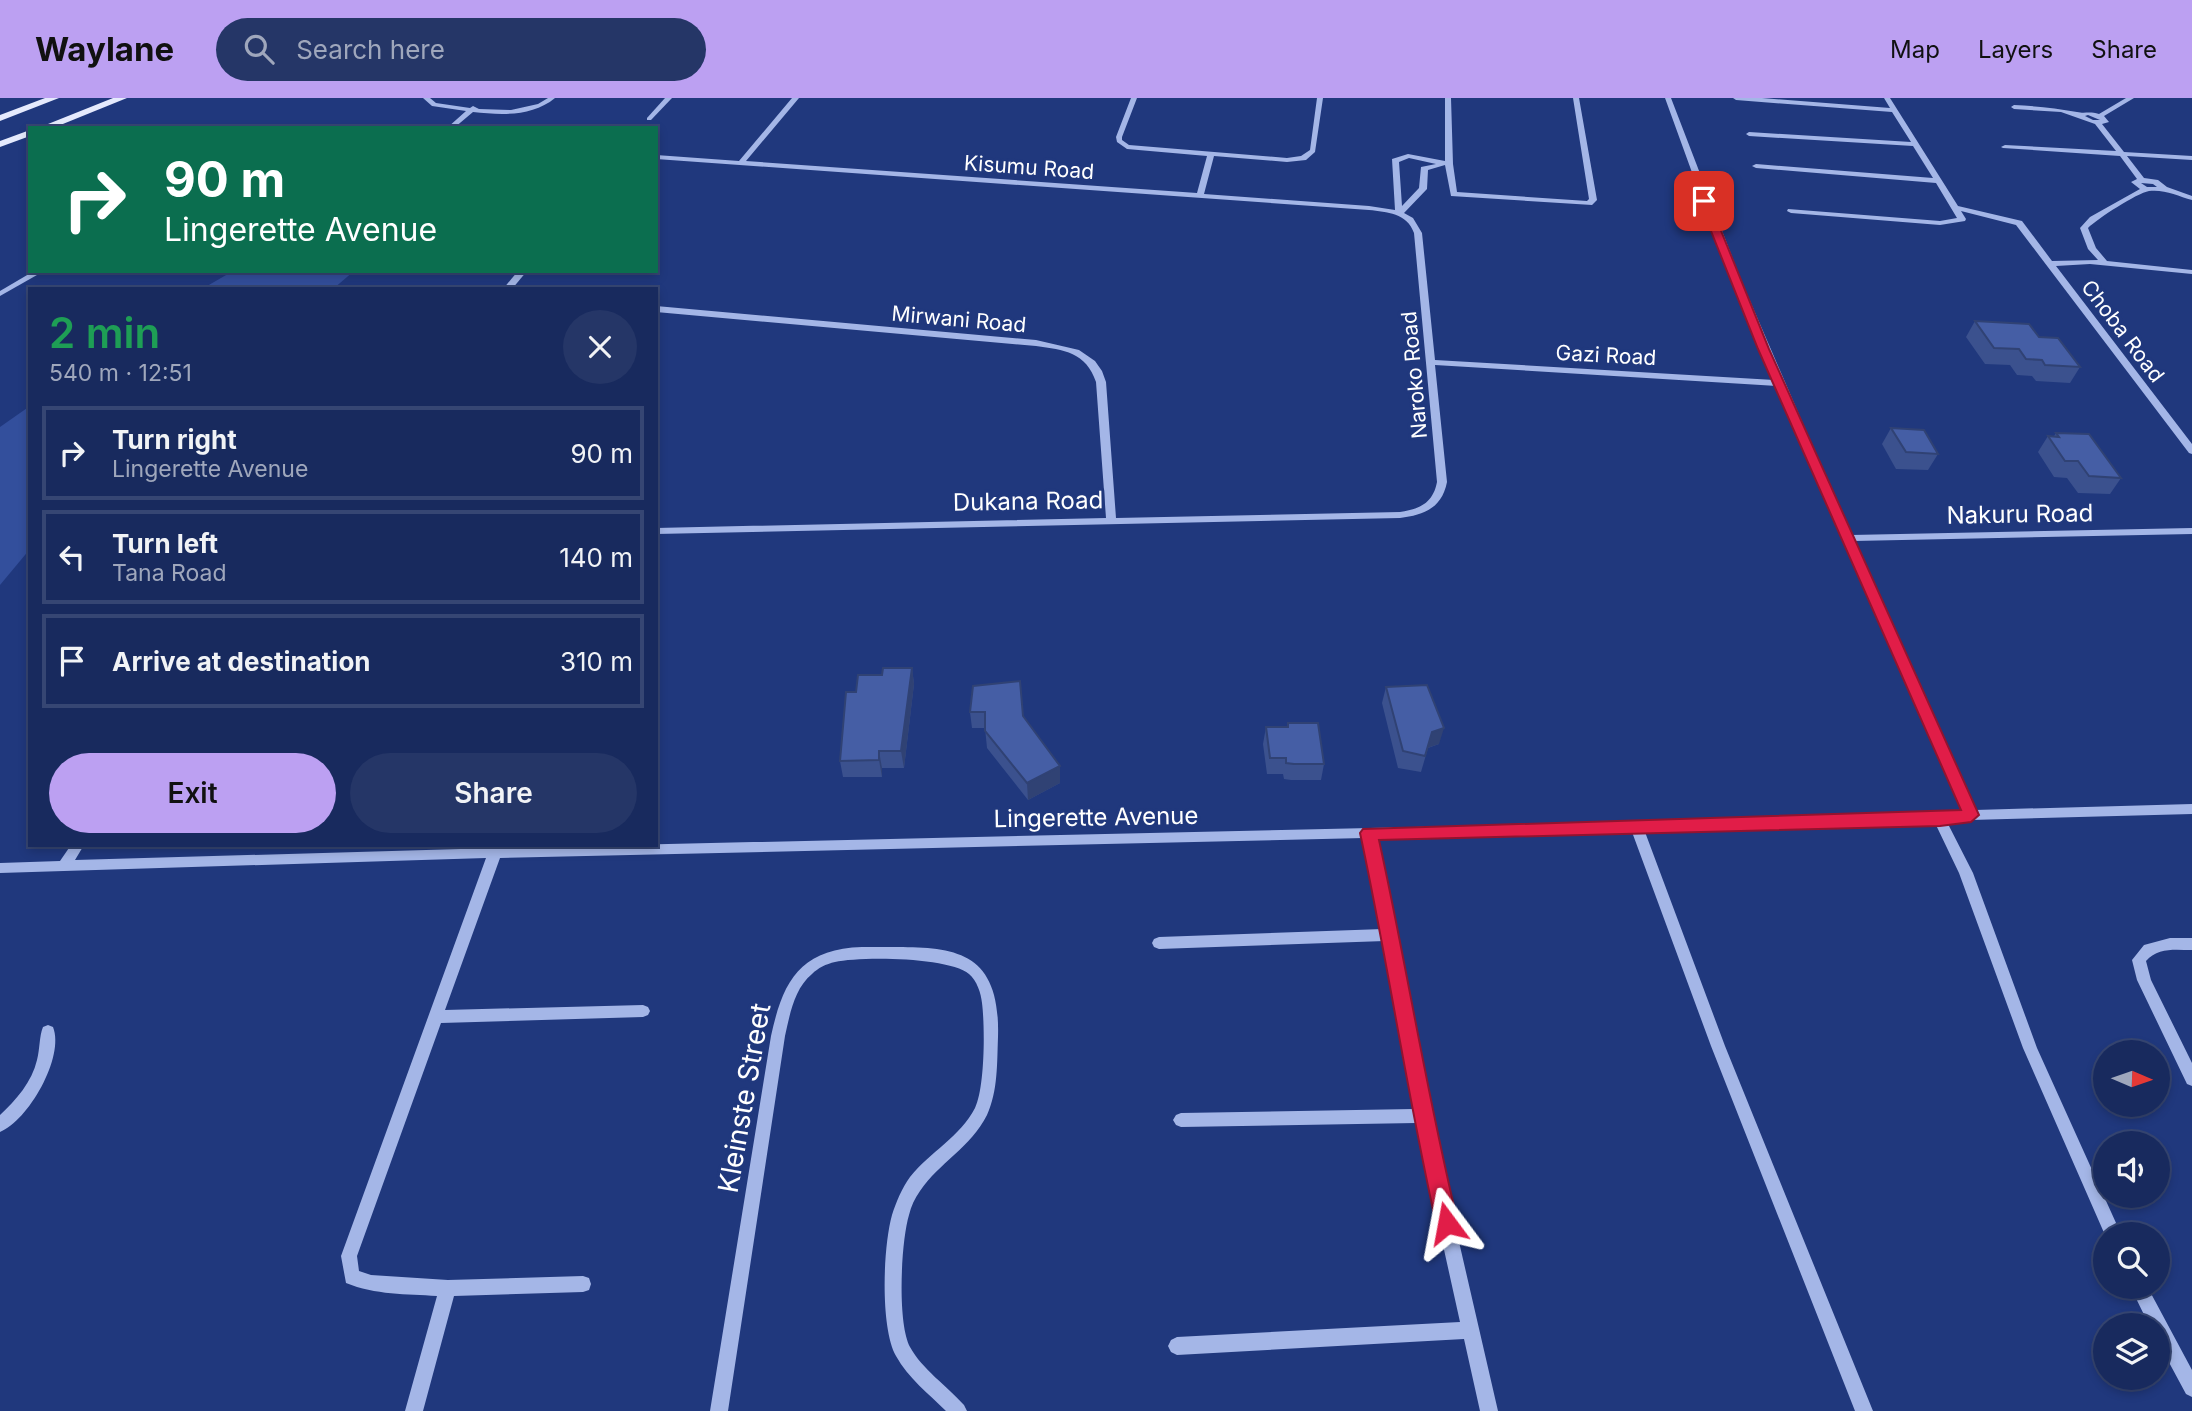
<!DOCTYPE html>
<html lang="en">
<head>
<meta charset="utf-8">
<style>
  body { margin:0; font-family:Inter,sans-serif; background:#253667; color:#f1f3f6; height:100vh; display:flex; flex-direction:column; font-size:26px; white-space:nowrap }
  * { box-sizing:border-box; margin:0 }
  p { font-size:23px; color:#9fa7bc }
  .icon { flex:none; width:38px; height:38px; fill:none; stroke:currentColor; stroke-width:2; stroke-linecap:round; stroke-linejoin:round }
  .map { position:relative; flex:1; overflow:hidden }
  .sheet { position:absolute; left:28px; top:189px; width:630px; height:560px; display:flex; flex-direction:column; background:#182a5e; border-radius:0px; box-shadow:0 4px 10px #0003,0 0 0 2px #364673 }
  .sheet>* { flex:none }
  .top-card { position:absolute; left:28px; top:28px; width:630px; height:147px; border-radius:0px; box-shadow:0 4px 10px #0003,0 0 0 2px #364673; background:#0b6e4f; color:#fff; overflow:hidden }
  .needle { width:46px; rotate:92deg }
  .controls { position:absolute; left:2093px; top:942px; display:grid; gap:14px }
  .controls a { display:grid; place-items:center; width:77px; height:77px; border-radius:50%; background:#182a5e; box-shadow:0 4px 10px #0003,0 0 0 2px #364673; font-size:35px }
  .pin { position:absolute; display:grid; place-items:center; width:60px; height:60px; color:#fff; margin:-30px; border-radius:14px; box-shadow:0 4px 10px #0006 }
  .me { position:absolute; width:77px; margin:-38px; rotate:347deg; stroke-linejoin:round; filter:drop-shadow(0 0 5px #0008) }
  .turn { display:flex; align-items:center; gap:24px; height:147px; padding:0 21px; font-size:32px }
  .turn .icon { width:91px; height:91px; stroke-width:2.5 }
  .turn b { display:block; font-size:49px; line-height:60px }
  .round { display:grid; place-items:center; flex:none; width:74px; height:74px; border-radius:37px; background:#253667 }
  .summary { display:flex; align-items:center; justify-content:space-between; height:119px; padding:0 21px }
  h1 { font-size:42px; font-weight:600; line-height:52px; color:#1e9e55 }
  .button { display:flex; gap:14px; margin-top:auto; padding:14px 21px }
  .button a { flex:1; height:80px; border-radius:42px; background:#bca0f2; color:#111; font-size:28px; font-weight:600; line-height:80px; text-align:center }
  .button a+a { background:#253667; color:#f1f3f6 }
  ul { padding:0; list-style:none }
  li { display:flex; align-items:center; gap:21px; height:94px; margin:0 14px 10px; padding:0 7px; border:4px solid #364673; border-radius:0px }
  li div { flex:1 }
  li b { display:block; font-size:26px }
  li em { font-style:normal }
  header { display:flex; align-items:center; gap:42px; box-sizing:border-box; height:98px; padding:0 35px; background:#bca0f2; color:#111 }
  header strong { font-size:33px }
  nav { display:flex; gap:38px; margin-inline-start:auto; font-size:24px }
  .search { width:490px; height:63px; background:#253667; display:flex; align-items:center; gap:18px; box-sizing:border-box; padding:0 24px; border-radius:38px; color:#9fa7bc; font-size:26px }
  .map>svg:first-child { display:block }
  .green { fill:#334f9c }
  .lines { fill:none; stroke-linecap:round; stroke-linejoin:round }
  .minor { fill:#a4b6e7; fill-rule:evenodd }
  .major { fill:#e5eafd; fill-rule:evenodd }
  .wall { fill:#3b518e }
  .shaded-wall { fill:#304274 }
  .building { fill:#455ea5; stroke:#304274; stroke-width:2 }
  .route { fill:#e11d48; stroke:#92132f; stroke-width:2 }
  .labels { text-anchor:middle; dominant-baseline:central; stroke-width:6; stroke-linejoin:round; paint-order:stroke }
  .far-street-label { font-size:21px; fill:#fff; stroke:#20387d }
  .street-label { font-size:24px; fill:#fff; stroke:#20387d }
  .near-street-label { font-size:28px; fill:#fff; stroke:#20387d }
</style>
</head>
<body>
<header>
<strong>Waylane</strong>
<div class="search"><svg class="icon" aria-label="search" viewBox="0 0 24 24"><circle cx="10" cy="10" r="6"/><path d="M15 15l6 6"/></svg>Search here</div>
<nav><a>Map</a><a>Layers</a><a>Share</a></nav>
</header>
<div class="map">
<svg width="2192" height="1313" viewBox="0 0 2192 1313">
  <rect width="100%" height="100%" fill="#20387d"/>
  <!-- green -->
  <g class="green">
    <path d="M233 173H354L333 191H202Z"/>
    <path d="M30 308V451L0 487V329Z"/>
  </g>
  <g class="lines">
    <!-- minor -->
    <g class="minor">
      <path d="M423 0H430L436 5 470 10 473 8 479 11 511 12 538 6 548 0H555C532 19 501 17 473 14L454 30H447L466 13 432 8Z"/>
      <path d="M665 0H672L651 22H647V20Z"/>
      <path d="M792 0H799L746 63 1197 95 1207 58 1127 51 1117 44 1116 39 1131 0H1137L1122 39V42L1129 47 1287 60 1301 58 1310 52 1317 0H1323L1315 54 1306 62 1287 64 1214 58 1204 96 1369 108 1395 112 1392 61 1408 56 1445 63V0H1451L1453 66 1457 94 1587 103 1589 101 1573 0H1579L1597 102 1592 107 1451 98 1445 67 1428 72 1427 91 1404 115 1413 120 1422 135 1435 262 1774 282 1698 91 1665 0H1671L1741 182 1851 437 2192 430V436L1854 443 1975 712 2192 706V716L1971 722 1948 726 1973 775 2037 950 2121 1136H2105V1137L2023 950 1959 775 1936 727 1645 734 1725 948 1873 1313H1855L1711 948 1632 734 1377 740 1398 837 1430 1018 1498 1313H1480L1464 1241 1177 1257 1171 1254 1168 1248 1171 1242 1177 1239 1460 1224 1416 1025 1181 1029 1176 1027 1173 1022 1176 1017 1181 1015 1413 1011 1385 843 1159 851 1154 849 1152 845 1154 841 1159 839 1383 831 1364 740 500 760 445 912 643 907 648 909 650 913 648 917 643 919 441 925 357 1158 359 1173 371 1177 448 1182 583 1178 589 1180 591 1186 589 1192 583 1194 454 1198 423 1313H405L437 1198C407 1196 375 1197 346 1185L341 1158 486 760 0 775V765L60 763 71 747H84L75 762 495 750 1940 717 1963 713 1777 288 1435 267 1447 384C1442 410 1424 417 1400 420L656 436V430L1106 420 1096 284C1086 254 1064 252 1036 248L656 214V208L1036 242 1079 252 1095 263 1102 273 1106 284 1116 420 1400 414C1420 411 1433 405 1437 384L1414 135C1407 115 1387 114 1369 112L656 61V57L739 63ZM1409 60 1436 66 1421 69 1419 90 1402 108 1399 64Z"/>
      <path d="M1733 0H1762L1890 10 1884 0H1890L1958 108 2022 123 2052 163 2098 162 2088 151 2080 130 2090 119 2140 91 2131 84 2137 81 2120 58 2003 50 2001 49 2005 47 2116 53 2095 26 2061 14 2014 11 2011 9 2014 7C2035 8 2056 10 2077 14 2085 16 2089 13 2099 16L2126 0H2134L2104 18 2109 24 2102 26 2124 54 2192 58V62L2127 58 2144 80 2158 82 2167 89 2192 98V102C2178 98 2164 91 2149 93 2137 95 2097 121 2088 130L2096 150 2107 163 2192 172V176L2090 166 2056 168 2192 346V356L2189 355 2016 127 1961 113 1966 121 1965 123 1940 127 1791 115 1787 113 1788 111 1940 123 1957 120 1936 85 1756 70 1752 68 1756 66 1933 80 1913 48 1749 38 1746 36 1749 34 1911 44 1892 14 1736 2ZM2088 17 2100 22H2093L2085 18ZM2141 85 2153 86 2157 89H2147Z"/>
      <path d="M34 173H44L0 198V193Z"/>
      <path d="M518 173H527L512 191H503Z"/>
      <path d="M2170 840H2192V852C2175 852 2158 849 2146 863L2151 882 2192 965V988L2187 986 2137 882 2132 862 2144 847Z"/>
      <path d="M862 849C939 850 1001 839 998 939 997 965 998 993 987 1017 971 1049 939 1065 920 1093 915 1100 911 1108 909 1117 901 1143 897 1225 910 1249 922 1271 947 1288 964 1307L967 1313H946C929 1296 908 1280 896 1258 880 1229 883 1149 892 1117 896 1104 902 1090 910 1079 930 1054 960 1039 975 1010 985 989 985 929 982 905 981 895 977 883 969 876 950 859 860 858 835 864 826 866 818 870 812 876 794 891 790 916 785 938L728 1313H710L771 938C783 883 800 851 862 849Z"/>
      <path d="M48 927 53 929C65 959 28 1023 0 1034V1017C16 1002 32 984 37 962 40 951 39 939 43 929Z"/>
      <path d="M2130 1188H2147L2192 1272V1299L2186 1296 2158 1244V1227H2149Z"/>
    </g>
    <!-- major -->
    <g class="major">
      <path d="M45 0H59L0 23V17Z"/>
      <path d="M113 0H127L53 30H38Z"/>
      <path d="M30 32V38L0 49V43Z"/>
    </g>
  </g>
  <!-- wall -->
  <g class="wall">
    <path d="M1975 223 2039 239 2080 269 2070 285 2036 283 2032 278 2017 277 2010 267 1985 266 1966 239Z"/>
    <path d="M1891 330 1938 356 1928 372 1896 371 1882 346Z"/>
    <path d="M2056 335 2121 380 2110 396 2078 395 2067 380 2054 379 2038 354 2048 338H2054Z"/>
    <path d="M912 570 914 586 904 670H882V679H843L840 663 882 577Z"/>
    <path d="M973 588 1023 618 1060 668V685L1028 702 987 650 985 630H972L970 614Z"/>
    <path d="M1386 589 1439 646 1428 650 1421 674 1398 670 1382 605Z"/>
    <path d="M1288 625 1324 666 1321 682H1291L1284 681 1283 676H1267L1263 646 1266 629H1287Z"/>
  </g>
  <!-- shaded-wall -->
  <g class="shaded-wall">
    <path d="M912 570 914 586 904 670 901 653Z"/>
    <path d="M1444 630 1439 646 1427 650 1432 634Z"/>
    <path d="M879 653 882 670V679L879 662Z"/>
    <path d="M1060 668V685L1028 702 1027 685Z"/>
  </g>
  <!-- building -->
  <g class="building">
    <path d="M1975 223 2029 226 2039 239 2058 240 2080 269 2045 267 2042 262 2026 261 2019 251 1994 250Z"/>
    <path d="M1891 330 1924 332 1938 356 1906 354Z"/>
    <path d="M2056 335 2089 336 2121 380 2089 378 2078 363H2065L2048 338 2059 339Z"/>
    <path d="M883 570H912L901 653H879V662L840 663 846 594H856L858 577H882Z"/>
    <path d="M1020 583 1023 618 1060 668 1027 685 985 633V614H970L973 588Z"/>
    <path d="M1427 587 1444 630 1432 634 1425 658 1403 653 1386 589Z"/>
    <path d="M1288 625H1318L1324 666H1294L1286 665V660H1270L1266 629H1288Z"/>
  </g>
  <!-- route -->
  <path class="route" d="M1704 100 1709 103 1769 251 1979 717 1971 724 1940 728 1379 742C1407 869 1427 998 1458 1125L1455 1133 1447 1136 1440 1133 1436 1125C1407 996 1388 865 1360 735L1363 731 1961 712 1758 251 1699 103Z"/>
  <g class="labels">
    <!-- far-street labels -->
    <g class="far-street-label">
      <text transform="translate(1029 69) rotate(4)">Kisumu Road</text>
      <text transform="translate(959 221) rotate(5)">Mirwani Road</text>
      <text transform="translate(2123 233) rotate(53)">Choba Road</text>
      <text transform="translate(1606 257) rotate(3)">Gazi Road</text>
      <text transform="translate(1414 277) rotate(-95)">Naroko Road</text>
    </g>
    <!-- street labels -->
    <g class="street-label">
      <text transform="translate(1028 403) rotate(-1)">Dukana Road</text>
      <text transform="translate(2020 416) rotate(-1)">Nakuru Road</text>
      <text transform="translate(1096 719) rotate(-1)">Lingerette Avenue</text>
    </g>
    <!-- near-street labels -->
    <g class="near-street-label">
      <text transform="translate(744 1000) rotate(-80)">Kleinste Street</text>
    </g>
  </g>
</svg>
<div class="controls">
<a><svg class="needle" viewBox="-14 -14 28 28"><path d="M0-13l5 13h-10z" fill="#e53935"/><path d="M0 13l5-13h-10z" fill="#9fa7bc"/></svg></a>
<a><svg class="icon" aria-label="sound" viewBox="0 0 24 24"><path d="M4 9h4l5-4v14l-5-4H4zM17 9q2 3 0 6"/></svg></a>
<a><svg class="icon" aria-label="search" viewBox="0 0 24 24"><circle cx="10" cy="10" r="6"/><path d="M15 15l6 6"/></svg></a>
<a><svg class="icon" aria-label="layers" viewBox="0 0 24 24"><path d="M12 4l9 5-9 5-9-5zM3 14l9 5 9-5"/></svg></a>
</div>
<div class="pin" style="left:1704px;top:103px;background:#d93025"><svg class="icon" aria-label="arrive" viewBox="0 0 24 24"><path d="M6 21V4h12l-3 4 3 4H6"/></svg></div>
<svg class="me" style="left:1447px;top:1125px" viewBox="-20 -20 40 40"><path d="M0-17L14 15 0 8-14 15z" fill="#e11d48" stroke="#fff" stroke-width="4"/></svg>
<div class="top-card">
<div class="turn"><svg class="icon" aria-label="right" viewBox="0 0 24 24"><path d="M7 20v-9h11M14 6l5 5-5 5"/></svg><div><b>90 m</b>Lingerette Avenue</div></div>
</div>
<section class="sheet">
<div class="summary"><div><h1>2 min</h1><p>540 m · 12:51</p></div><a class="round"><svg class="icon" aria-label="close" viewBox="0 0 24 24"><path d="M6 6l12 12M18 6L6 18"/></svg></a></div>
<ul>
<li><svg class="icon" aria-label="right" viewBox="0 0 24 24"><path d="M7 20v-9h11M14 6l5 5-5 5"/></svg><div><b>Turn right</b><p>Lingerette Avenue</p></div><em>90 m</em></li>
<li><svg class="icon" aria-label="left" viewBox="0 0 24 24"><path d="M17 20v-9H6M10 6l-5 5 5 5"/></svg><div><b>Turn left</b><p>Tana Road</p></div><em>140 m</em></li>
<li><svg class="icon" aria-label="arrive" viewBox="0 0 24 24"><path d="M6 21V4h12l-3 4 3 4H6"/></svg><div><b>Arrive at destination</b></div><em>310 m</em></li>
</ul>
<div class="button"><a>Exit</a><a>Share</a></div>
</section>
</div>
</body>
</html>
